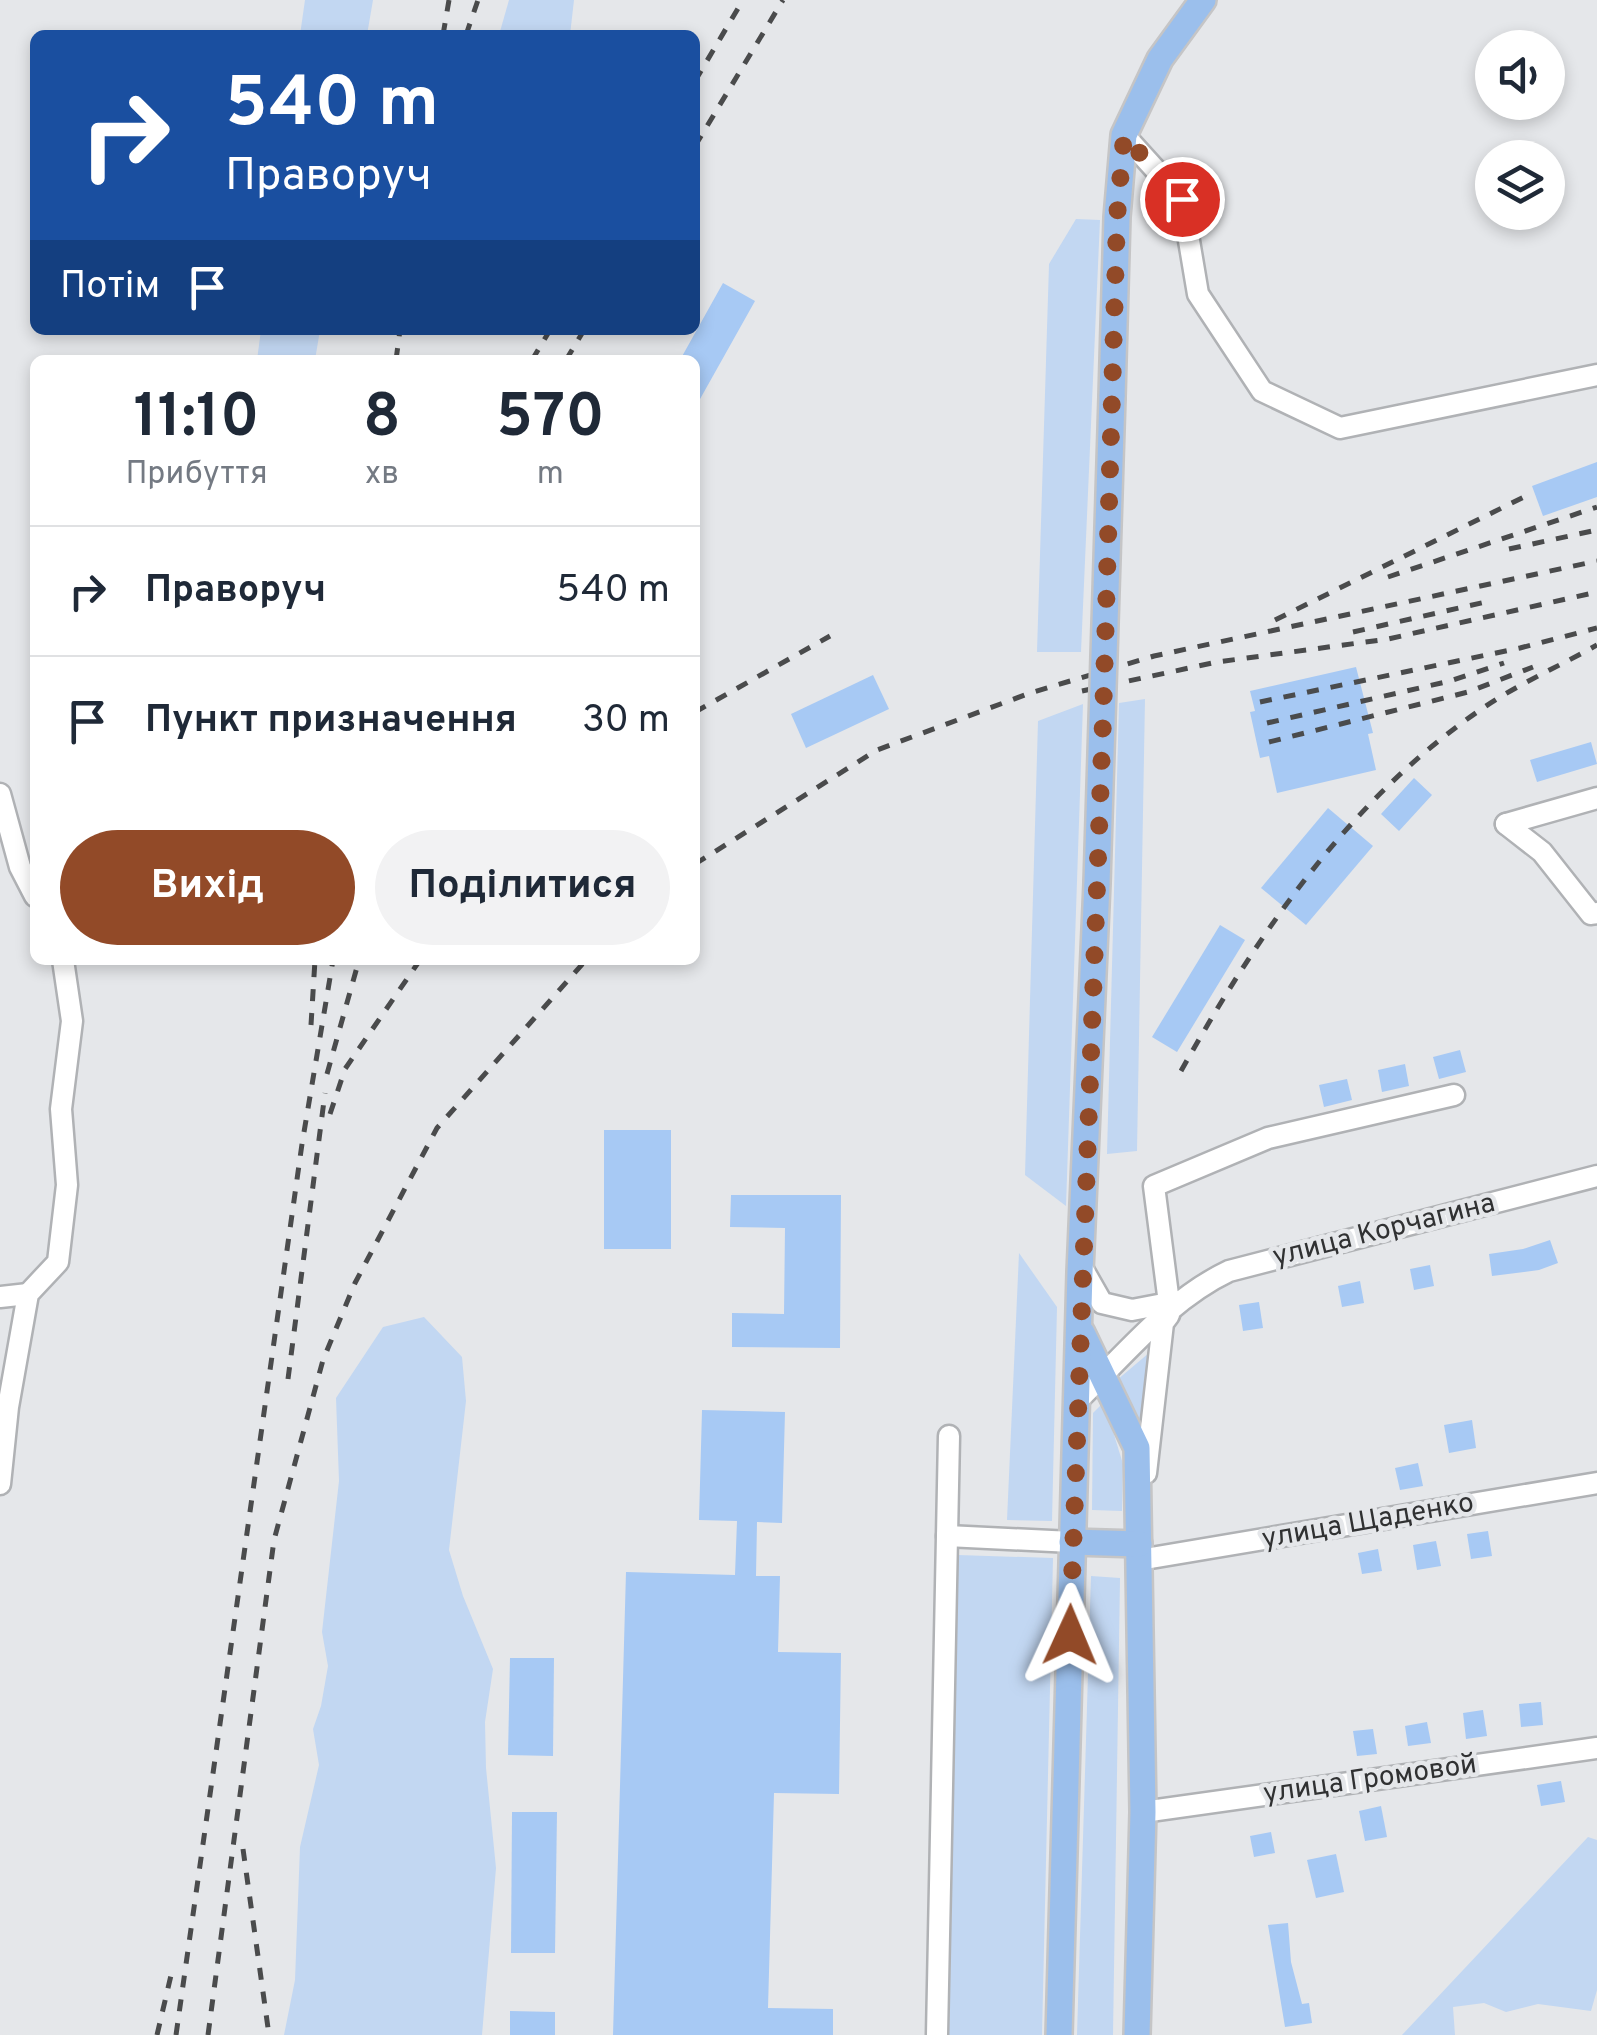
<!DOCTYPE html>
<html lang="uk">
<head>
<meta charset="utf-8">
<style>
  body { margin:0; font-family:Overpass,sans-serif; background:#f2f2f3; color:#1f2937; height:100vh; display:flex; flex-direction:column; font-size:38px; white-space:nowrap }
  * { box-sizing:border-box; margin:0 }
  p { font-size:32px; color:#747a83 }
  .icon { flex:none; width:55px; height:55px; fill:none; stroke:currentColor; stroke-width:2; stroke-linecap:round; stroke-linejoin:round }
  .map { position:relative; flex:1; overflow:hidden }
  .drawer { position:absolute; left:30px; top:355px; width:670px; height:610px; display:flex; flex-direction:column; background:#fff; border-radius:15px; box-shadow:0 5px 15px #0003 }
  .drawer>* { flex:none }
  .banner { position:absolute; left:30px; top:30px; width:670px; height:305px; border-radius:15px; box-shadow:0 5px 15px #0003; background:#1a4fa0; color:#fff; overflow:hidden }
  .fabs { position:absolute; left:1475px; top:30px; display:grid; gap:20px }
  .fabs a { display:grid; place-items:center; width:90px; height:90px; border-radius:50%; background:#fff; box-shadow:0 5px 15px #0003; font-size:50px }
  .pin { position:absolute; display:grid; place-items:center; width:85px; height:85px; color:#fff; margin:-42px; border:5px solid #fff; border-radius:50%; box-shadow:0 2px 10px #0007 }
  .me { position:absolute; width:110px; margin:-55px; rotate:1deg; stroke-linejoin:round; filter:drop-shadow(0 0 8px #0008) }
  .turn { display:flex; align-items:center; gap:35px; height:210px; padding:0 30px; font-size:45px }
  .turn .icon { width:130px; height:130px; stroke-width:2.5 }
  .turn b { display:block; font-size:70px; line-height:85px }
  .then { display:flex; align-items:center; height:95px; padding:0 30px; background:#0003; gap:20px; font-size:38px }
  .eta { display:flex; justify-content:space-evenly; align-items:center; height:170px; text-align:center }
  .eta b { font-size:60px; font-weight:700; line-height:70px }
  .cta { display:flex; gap:20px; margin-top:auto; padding:20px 30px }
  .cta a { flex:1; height:115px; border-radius:60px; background:#924a28; color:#fff; font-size:40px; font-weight:700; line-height:115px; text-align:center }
  .cta a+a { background:#f2f2f3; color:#1f2937 }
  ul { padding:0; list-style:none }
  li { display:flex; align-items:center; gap:30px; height:130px; padding:0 30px; border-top:2px solid #e0e1e3 }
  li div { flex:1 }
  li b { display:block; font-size:38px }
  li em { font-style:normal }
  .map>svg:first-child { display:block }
  .green { fill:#c2d7f2 }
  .building { fill:#a7c9f4 }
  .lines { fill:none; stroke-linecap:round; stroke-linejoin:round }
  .minor-casing { stroke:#b0b2b5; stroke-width:25 }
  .major-casing { stroke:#c5c5c6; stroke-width:30 }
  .minor { stroke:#fff; stroke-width:20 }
  .major { stroke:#9bbfec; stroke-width:25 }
  .rail { stroke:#4a4b4c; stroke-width:5; stroke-dasharray:12 12; stroke-linecap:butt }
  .major-bridge-casing { stroke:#c5c5c6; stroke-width:30; stroke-linecap:butt }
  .major-bridge { stroke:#9bbfec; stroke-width:25 }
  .route { stroke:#924a28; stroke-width:18; stroke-dasharray:0 32.4 }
  .labels { text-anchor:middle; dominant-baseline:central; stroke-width:9; stroke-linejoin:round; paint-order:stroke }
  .street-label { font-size:28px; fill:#303132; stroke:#e5e7ea }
</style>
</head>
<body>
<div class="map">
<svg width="1597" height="2035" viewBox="0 0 1597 2035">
  <rect width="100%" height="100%" fill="#e5e7ea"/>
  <!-- green -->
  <g class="green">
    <path d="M305 0H373L367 35H300Z"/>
    <path d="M509 0H574L570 35H499Z"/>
    <path d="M1076 219 1100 220 1081 652H1037L1049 264Z"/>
    <path d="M261 330H320L315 360H257Z"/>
    <path d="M1145 699 1137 1151 1107 1154 1119 703Z"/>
    <path d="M1083 704 1066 1206 1025 1175 1038 721Z"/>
    <path d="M1019 1253 1057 1307 1052 1521 1007 1520Z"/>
    <path d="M424 1317 462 1357 466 1401 449 1550 463 1596 493 1669 485 1722 486 1768 496 1868 482 2035H284L295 1980 300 1847 319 1765 313 1729 321 1706 328 1666 322 1632 339 1481 336 1398 383 1327Z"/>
    <path d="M1149 1353 1140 1435 1117 1380Z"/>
    <path d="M1104 1402 1123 1464 1122 1511 1092 1510 1093 1413Z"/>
    <path d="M958 1555 1053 1558 1042 2035H949Z"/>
    <path d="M1091 1576 1120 1578 1113 2035H1077Z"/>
    <path d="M1588 1837 1597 1840V1990L1591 2011 1538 2004 1506 2012 1484 2003 1453 2007 1455 2035H1402Z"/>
  </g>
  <!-- building -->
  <g class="building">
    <path d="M723 283 755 301 695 408V360H680Z"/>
    <path d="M1597 462V497L1543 516 1532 486Z"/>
    <path d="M1356 667 1373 733 1368 734 1376 770 1277 793 1269 756 1260 758 1250 712 1255 711 1250 691Z"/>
    <path d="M873 675 889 709 806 748 791 714Z"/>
    <path d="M1591 742 1597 764 1537 782 1530 760Z"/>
    <path d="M1414 778 1432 795 1399 831 1381 814Z"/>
    <path d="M1328 808 1373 846 1306 925 1261 888Z"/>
    <path d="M1220 925 1245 940 1177 1052 1152 1037Z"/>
    <path d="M1460 1050 1466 1072 1439 1079 1433 1057Z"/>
    <path d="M1405 1064 1409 1086 1382 1092 1378 1070Z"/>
    <path d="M1347 1079 1352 1100 1324 1107 1319 1085Z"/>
    <rect x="604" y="1130" width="67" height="119"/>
    <path d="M731 1195H841L840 1348 732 1347V1313L784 1314 785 1228 730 1227Z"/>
    <path d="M1550 1240 1558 1263 1539 1270 1492 1276 1489 1254 1523 1249Z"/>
    <path d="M1430 1265 1434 1286 1414 1290 1410 1269Z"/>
    <path d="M1360 1281 1364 1303 1342 1307 1338 1286Z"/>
    <path d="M1259 1302 1263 1328 1243 1331 1239 1305Z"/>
    <path d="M702 1410 785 1412 782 1523 757 1522 756 1576H780L778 1652 841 1653 839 1794 774 1793 768 2008 833 2009V2035H613L626 1572 735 1575 737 1521 699 1520Z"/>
    <path d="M1472 1420 1476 1448 1449 1453 1444 1425Z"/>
    <path d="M1418 1463 1423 1486 1400 1490 1395 1468Z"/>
    <path d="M1488 1531 1492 1556 1471 1559 1467 1534Z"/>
    <path d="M1436 1541 1441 1566 1417 1570 1413 1545Z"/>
    <path d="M1378 1549 1382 1571 1362 1574 1358 1553Z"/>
    <path d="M510 1658H554L553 1756 508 1755Z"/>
    <path d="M1541 1702 1543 1725 1521 1727 1519 1704Z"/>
    <path d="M1483 1710 1487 1736 1466 1739 1463 1713Z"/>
    <path d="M1427 1722 1431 1743 1408 1746 1405 1726Z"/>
    <path d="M1373 1729 1377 1754 1357 1756 1353 1731Z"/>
    <path d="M1561 1781 1565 1802 1541 1806 1537 1785Z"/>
    <path d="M1381 1806 1387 1837 1365 1841 1359 1811Z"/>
    <path d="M512 1812H557L555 1953H511Z"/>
    <path d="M1271 1832 1275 1853 1254 1857 1250 1836Z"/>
    <path d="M1336 1854 1344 1892 1316 1898 1307 1860Z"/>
    <path d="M1288 1923 1291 1962 1302 2004 1309 2003 1312 2023 1285 2027 1268 1925Z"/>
    <path d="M510 2011 555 2012V2035H510Z"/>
  </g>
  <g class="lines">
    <defs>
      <g id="minor">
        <path d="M1124 135 1182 199 1198 294 1262 391 1340 428 1597 375"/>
        <path d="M0 794 20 867 35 896"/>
        <path d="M1506 824 1542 852 1591 914 1597 913"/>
        <path d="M1506 824 1597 798"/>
        <path d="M1081 1266 1102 1303 1132 1310 1179 1301"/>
        <path d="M0 1297 28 1294"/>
        <path d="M1169 1303 1154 1186 1268 1138 1454 1095"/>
        <path d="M1076 1402C1124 1356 1168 1300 1229 1271L1597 1176"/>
        <path d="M1146 1473 1163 1323 1169 1315"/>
        <path d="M0 1484 8 1407 28 1294 58 1262 67 1185 61 1109 72 1021 63 960"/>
        <path d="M947 1536 1072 1542"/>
        <path d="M1139 1560 1597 1483"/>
        <path d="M1143 1812 1597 1748"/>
        <path d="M937 2035 949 1436"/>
      </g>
      <g id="major">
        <path d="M1112 397 1117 217 1124 135 1160 59 1203 0"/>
        <path d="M1082 1333 1137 1448 1143 1812 1137 2035"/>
        <path d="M1072 1542 1139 1544"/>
        <path d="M1059 2035 1080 1272 1097 883"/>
      </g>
    </defs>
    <!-- minor casing -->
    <use href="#minor" class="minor-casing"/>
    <!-- major casing -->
    <use href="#major" class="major-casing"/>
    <!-- minor -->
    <use href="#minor" class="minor"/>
    <!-- major -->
    <use href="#major" class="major"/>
    <!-- rail -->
    <g class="rail">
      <path d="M443 35 449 0"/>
      <path d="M466 35 478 0"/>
      <path d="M695 81 743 0"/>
      <path d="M695 146 783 0"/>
      <path d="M396 360 400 330"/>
      <path d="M532 360 550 330"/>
      <path d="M566 360 584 330"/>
      <path d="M1509 549 1597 530"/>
      <path d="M1388 577 1597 507"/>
      <path d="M1275 620 1530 494"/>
      <path d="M1353 632 1490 601"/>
      <path d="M1082 691 1217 662 1388 639 1597 592"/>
      <path d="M1260 702 1520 648 1597 628"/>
      <path d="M695 712 830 636"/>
      <path d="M1267 723 1450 681 1504 663"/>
      <path d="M1269 742 1468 692 1533 667"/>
      <path d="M695 864 877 750 1030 693 1154 656 1597 561"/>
      <path d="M311 1025 315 960"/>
      <path d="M1181 1071C1258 934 1350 798 1483 708 1518 684 1560 666 1597 645"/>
      <path d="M327 1074 359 960"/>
      <path d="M330 1114 345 1069 420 960"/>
      <path d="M288 1379 325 1093"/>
      <path d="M243 1849 269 2035"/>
      <path d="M157 2035 172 1971"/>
      <path d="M176 2035 302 1144 333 960"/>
      <path d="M208 2035 274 1540 323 1360 355 1283 437 1128 586 960"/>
    </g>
    <defs>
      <path id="major-bridge" d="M1097 883 1112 397"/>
    </defs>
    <!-- major-bridge casing -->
    <use href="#major-bridge" class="major-bridge-casing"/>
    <!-- major-bridge -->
    <use href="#major-bridge" class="major-bridge"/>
  </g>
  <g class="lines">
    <!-- route -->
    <path class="route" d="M1070 1635 1103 720 1117 217 1124 136 1182 199"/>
  </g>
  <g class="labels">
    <!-- street labels -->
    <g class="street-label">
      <text transform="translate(1384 1231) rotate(-14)">улица Корчагина</text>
      <text transform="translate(1368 1522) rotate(-10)">улица Щаденко</text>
      <text transform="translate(1370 1780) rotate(-8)">улица Громовой</text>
    </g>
  </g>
</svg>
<div class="fabs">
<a><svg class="icon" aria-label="sound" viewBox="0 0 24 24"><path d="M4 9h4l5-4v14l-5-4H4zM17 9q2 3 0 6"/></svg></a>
<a><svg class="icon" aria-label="layers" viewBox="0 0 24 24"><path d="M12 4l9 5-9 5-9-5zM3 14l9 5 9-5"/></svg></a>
</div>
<div class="pin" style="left:1182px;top:199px;background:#d93025"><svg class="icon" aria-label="arrive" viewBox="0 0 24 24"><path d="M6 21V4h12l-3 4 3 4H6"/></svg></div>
<svg class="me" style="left:1070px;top:1635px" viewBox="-20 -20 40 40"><path d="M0-17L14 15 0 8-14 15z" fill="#924a28" stroke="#fff" stroke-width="4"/></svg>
<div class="banner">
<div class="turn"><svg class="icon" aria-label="right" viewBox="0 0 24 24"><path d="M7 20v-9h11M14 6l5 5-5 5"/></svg><div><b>540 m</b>Праворуч</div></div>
<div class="then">Потім<svg class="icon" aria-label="arrive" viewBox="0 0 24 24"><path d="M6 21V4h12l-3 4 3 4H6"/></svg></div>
</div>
<section class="drawer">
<div class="eta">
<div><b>11:10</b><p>Прибуття</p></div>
<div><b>8</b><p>хв</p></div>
<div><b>570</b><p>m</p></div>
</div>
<ul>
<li><svg class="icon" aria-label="right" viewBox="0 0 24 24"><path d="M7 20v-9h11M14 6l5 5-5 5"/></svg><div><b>Праворуч</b></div><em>540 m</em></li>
<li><svg class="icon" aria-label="arrive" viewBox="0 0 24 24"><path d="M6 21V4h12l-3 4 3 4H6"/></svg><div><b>Пункт призначення</b></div><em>30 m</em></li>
</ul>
<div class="cta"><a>Вихід</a><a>Поділитися</a></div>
</section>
</div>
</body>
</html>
